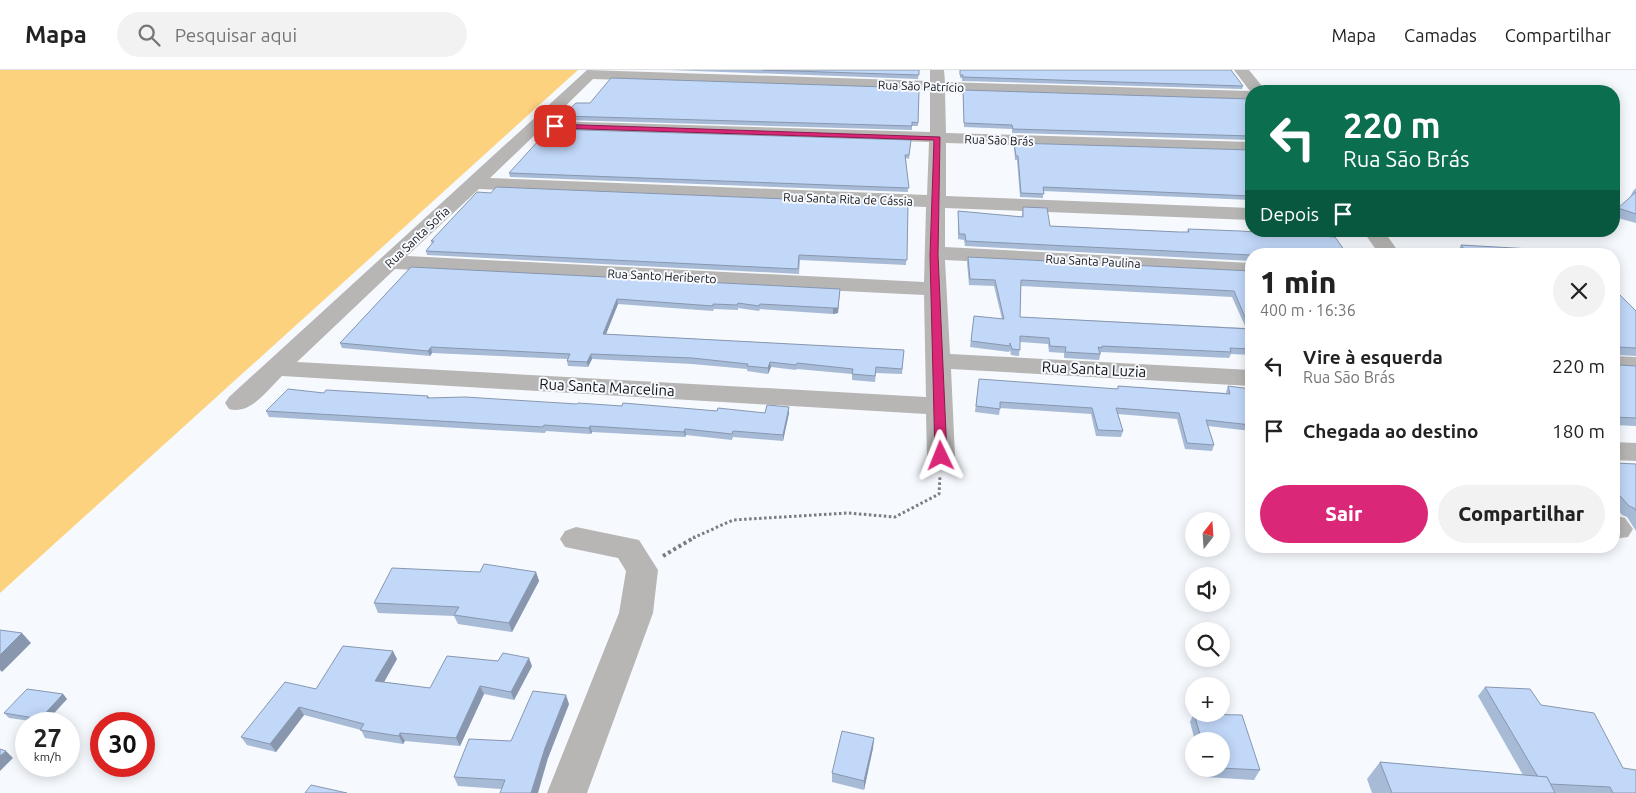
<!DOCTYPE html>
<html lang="pt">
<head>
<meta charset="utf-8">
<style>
  body { margin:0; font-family:Ubuntu,sans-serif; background:#f2f2f2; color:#222; height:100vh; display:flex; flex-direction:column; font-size:19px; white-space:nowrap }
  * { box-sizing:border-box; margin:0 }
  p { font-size:16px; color:#767676 }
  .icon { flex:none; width:28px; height:28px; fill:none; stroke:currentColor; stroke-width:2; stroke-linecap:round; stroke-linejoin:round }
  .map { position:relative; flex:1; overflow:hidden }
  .drawer { position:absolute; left:1245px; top:178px; width:375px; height:305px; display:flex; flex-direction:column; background:#fff; border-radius:20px; box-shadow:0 2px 12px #0003 }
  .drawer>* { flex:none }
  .banner { position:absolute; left:1245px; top:15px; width:375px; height:152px; border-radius:20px; box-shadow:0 2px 12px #0003; background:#0b6e4f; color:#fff; overflow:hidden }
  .needle { width:32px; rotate:17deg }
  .buttons { position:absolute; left:1185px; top:442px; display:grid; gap:10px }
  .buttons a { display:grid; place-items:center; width:45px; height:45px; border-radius:50%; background:#fff; box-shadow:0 2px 12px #0003; font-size:25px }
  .speed { position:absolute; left:15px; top:642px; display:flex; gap:10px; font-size:25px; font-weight:700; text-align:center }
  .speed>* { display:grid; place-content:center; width:65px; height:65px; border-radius:50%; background:#fff; box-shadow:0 2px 12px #0003; line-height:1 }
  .speed small { font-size:12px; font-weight:400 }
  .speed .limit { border:8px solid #d22; background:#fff; color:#111 }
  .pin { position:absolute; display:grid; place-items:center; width:42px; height:42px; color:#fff; margin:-21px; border-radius:10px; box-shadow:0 2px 8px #0006 }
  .me { position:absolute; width:55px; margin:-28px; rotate:358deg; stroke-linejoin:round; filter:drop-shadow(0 0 4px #0008) }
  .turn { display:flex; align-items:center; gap:18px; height:105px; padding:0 15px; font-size:22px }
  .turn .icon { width:65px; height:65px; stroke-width:2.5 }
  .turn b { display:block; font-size:35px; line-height:42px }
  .then { display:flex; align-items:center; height:48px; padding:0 15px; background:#0003; gap:10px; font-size:19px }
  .round { display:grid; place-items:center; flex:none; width:52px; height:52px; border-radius:26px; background:#f2f2f2 }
  .headline { display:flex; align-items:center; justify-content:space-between; height:85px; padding:0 15px }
  h1 { font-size:30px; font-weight:800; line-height:38px }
  .cta { display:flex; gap:10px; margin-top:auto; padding:10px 15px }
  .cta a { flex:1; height:58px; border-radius:30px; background:#db2777; color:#fff; font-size:20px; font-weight:800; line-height:58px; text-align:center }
  .cta a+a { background:#f2f2f2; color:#222 }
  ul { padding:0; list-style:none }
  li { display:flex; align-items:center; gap:15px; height:65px; padding:0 15px }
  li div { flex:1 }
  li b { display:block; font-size:19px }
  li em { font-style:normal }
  header { display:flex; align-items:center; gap:30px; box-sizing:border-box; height:70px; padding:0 25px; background:#fff; border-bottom:1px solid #e0e0e0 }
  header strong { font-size:24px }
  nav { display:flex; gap:28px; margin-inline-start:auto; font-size:18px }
  .search { width:350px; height:45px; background:#f2f2f2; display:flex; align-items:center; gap:12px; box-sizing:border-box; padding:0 18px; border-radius:28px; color:#767676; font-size:19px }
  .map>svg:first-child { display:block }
  .green { fill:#fcd27f }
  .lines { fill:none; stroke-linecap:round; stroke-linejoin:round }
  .path-far1 { stroke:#7a7c80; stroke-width:3; stroke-dasharray:2.5 2.5; stroke-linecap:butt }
  .path { stroke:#7a7c80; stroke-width:4; stroke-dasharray:3 3; stroke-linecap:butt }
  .street { fill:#b8b6b4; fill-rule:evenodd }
  .wall { fill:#a7bad6; fill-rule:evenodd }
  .shaded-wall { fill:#8897ae }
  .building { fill:#c2d8f9; stroke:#8897ae; fill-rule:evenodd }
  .route { fill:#db2777; stroke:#8e194d }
  .labels { text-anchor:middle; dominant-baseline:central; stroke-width:4; stroke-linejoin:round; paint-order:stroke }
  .far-street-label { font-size:12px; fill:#111215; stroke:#f6f9fe }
  .street-label { font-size:15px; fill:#111215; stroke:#f6f9fe }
</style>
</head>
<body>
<header>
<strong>Mapa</strong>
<div class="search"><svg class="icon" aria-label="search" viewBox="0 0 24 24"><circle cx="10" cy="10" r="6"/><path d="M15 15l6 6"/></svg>Pesquisar aqui</div>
<nav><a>Mapa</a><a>Camadas</a><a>Compartilhar</a></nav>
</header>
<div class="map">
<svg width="1636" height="723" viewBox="0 0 1636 723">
  <rect width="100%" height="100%" fill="#f6f9fe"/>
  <!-- green -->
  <path class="green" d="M0 0H578L0 523Z"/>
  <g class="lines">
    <!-- path-far1 -->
    <path class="path-far1" d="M693 468 733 450 848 443 895 447 939 424 940 406"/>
    <!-- path -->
    <path class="path" d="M663 486 695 467"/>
    <!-- street -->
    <g class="street">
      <path d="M587 0 930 11V0H944L945 12 1250 21 1234 0H1249L1266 21H1251V31L945 21 946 63 1251 72V82L946 73V126L1251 138V150L945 138V177L1251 193V205L945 190 950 284 1251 300V316L951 299 955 386 951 393 941 395 931 393 927 386 926 344 282 306C267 320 251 345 229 339L225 333 229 327ZM593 9 930 20V62L550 51ZM540 60 929 72 927 125 490 108ZM479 119 926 137 924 212 407 186ZM395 199 924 225 926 327 297 292Z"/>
      <path d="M1363 161H1384L1400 184H1379Z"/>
      <path d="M1614 286 1636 287V303L1614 301Z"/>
      <path d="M1614 372 1636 373V391L1614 390Z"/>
      <path d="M1614 445 1625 448 1633 459 1628 467 1614 469Z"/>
      <path d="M576 457 639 470 658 500 653 543 587 723H547L619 543 626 501 618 488 565 477 560 469 565 461Z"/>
    </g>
  </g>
  <!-- wall -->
  <g class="wall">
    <path d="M669 0H919L918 9Z"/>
    <path d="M960 0 1243 16 1242 19 962 11V8H960Z"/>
    <path d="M963 20 1251 29V70L1012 63V59L964 57Z"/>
    <path d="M919 21 918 56H912V60L563 50 562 46 590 33Z"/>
    <path d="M911 70 909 89 906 88 908 122 510 107 509 103Z"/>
    <path d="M1014 73 1251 80V130L1043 121V128L1020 127 1017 90H1015L1014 77Z"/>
    <path d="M1636 118V153L1614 147V145L1618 138 1629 129 1633 121Z"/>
    <path d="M491 123 908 134 906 195 800 190 799 204 427 185 426 181 432 174 431 171Z"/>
    <path d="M1023 137 1050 156 1179 162H1187L1188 159 1251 184V191L965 176 964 170 958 169V141L1022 147Z"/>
    <path d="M1461 175 1564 184H1459L1458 181Z"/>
    <path d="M968 187 1251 201V285L1231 284 1229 288 1101 282 1099 290 1064 288V283L1049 282 1048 274 1020 272 1019 286 1011 285 1010 280 1009 282 970 277 974 246 1002 249 994 216 969 215 967 193ZM1021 216 1232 227 1246 258 1020 247Z"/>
    <path d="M411 197 840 219 838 243 833 244 760 239 759 241 738 238V240L714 239 713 241 618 234 606 264 904 280 902 304 876 303 875 312 852 310V304L797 299 796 300 771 297 768 304 747 301V299L692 294 592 289 588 297 568 296 567 291V289L432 283 430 286 342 278 340 273Z"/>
    <path d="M1614 219 1636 241V286L1618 285V295L1636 296V356L1614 355Z"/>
    <path d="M978 315 1118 319V316L1226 323V322L1228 316 1251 319V361L1208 356 1214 375 1212 381 1185 379 1177 349 1118 344 1123 361 1121 367 1096 366 1091 344 1000 338 999 345 975 342Z"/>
    <path d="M324 323 428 326 429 328 765 343H789L783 371 733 367 732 370 686 365 685 367 592 362 591 364 546 361 545 363 269 347 266 341Z"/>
    <path d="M1614 393 1636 394V461L1627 447 1622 445 1614 436Z"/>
    <path d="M480 502H536L539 511 512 562 458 554 454 546 378 543 374 533Z"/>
    <path d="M397 589 384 612 430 618 532 596 514 630 484 624 460 676 405 671 403 674 365 668 361 660 304 645 276 682 247 675 241 667 316 619Z"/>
    <path d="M1485 617 1541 635 1623 698 1636 723H1372L1367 709 1380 692 1523 705 1478 626Z"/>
    <path d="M63 624 67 629 45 653 9 648 4 643Z"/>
    <path d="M569 634 548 688 501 719 458 716 454 707Z"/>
    <path d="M1194 643 1260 700 1254 710 1205 707 1203 699H1221V671H1195L1190 652Z"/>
    <path d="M874 668 873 678 864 720 832 712V703Z"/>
  </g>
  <!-- shaded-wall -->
  <g class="shaded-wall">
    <path d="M840 219 838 243 833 244V238Z"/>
    <path d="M617 229 618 234 604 269 603 264Z"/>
    <path d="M431 277 432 283 430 286 428 281Z"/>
    <path d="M591 284 592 289 588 297 587 292Z"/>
    <path d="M770 292 771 297 768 304V298Z"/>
    <path d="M789 337V343L783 371V365Z"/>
    <path d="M590 356 592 362 591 364 589 358Z"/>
    <path d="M685 359 686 365 685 367 684 362Z"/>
    <path d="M536 502 539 511 512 562 509 553Z"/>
    <path d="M22 563 31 573 2 602 0 600V585Z"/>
    <path d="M393 581 397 589 380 619 375 611Z"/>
    <path d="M529 588 532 596 514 630 511 622Z"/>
    <path d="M480 616 484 624 460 676 456 668Z"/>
    <path d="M63 624 67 629 45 653 40 649Z"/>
    <path d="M566 625 569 634 548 688 538 723H531L545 678Z"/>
    <path d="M299 637 304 645 276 682 270 674Z"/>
    <path d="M400 663 405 671 403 674 399 666Z"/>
    <path d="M874 668 873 678 864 720V711Z"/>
    <path d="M6 681 13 688 0 701V686Z"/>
  </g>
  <!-- building -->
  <g class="building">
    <path d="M762 0H919V5Z"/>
    <path d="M960 0H1231L1243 16 963 7V5H960Z"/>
    <path d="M611 8 917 18V21H919L918 53 912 52V56L562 46 576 33H590Z"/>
    <path d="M963 20 1251 29V66L1013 59 1012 55 964 53Z"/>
    <path d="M549 59 911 70 909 85H905L909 118 509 103Z"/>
    <path d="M1014 73 1251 80V126L1043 117 1044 124 1021 123 1018 86H1016Z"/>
    <path d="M496 117 908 134 907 190 799 185 798 199 426 181 434 171H431L477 122 491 123Z"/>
    <path d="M1636 122V144L1618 138Z"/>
    <path d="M1023 137 1047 138 1050 156 1179 162H1189L1188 159 1240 161 1335 167 1347 184H1251V185L966 171 965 164H959L958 141 1023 147Z"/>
    <path d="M1461 175 1531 179 1564 184H1468Z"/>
    <path d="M968 187 1251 201V279L1230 278 1231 282 1102 276V278L1098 277 1100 284 1065 282 1066 277 1050 276 1049 268 1020 266V280L1012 279 1010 273V276L971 271 974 246 1004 249 995 210 970 209ZM1021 210 1234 221 1250 259 1020 247Z"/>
    <path d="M411 197 840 219 838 238H833L760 234 759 236 738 233 737 235 713 234V236L617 229 603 264 904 280 902 299 876 297 875 306 852 304 853 299 797 293 796 295 770 292 768 298 747 296 748 294 692 288 591 284 587 292 567 291 570 284 431 277 428 281 340 273Z"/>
    <path d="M1614 219 1636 241V278L1618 277V295L1636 296V348L1614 347Z"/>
    <path d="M979 309 1118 319V316L1230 324 1228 316 1251 319V355L1206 350 1214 375 1187 373 1179 343 1116 338 1123 361 1098 360 1092 338 1000 332V339L976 336Z"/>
    <path d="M288 319 324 323 326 320 428 326 427 328 465 327 577 334 578 333 622 336 623 333 717 341 718 338 765 343 767 335 789 337 783 365 733 361 732 364 685 359 684 362 590 356 589 358 544 355 543 357 266 341Z"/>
    <path d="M1614 393 1636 394V441L1634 438 1629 436 1614 419Z"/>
    <path d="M484 494 536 502 509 553 454 545 459 537 374 533 392 498 480 502Z"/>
    <path d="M0 560 22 563 0 585Z"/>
    <path d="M343 576 393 581 375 611 430 618 447 586 498 591 503 583 529 588 511 622 480 616 456 668 400 663 399 666 360 660 364 654 299 637 270 674 241 667 285 612 316 619Z"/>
    <path d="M1485 617 1530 619 1541 635 1594 643 1623 698 1636 700V723H1613L1610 717 1550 714 1547 707H1538Z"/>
    <path d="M27 619 63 624 40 649 4 643Z"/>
    <path d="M533 621 566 625 545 678 531 723H500L505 710 454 707 469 669 511 671Z"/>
    <path d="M1194 644 1242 645 1260 700 1221 698V671H1202Z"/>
    <path d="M842 661 874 668 864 711 832 703Z"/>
    <path d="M0 679 6 681 0 686Z"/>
    <path d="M1380 692 1547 707 1555 723H1392Z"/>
    <path d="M311 715 347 723H305Z"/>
  </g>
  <!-- route -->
  <path class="route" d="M553 54 940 67 938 185 947 386 945 388H937L935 386 930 185 934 70 555 58 553 57Z"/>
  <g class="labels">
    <!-- far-street labels -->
    <g class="far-street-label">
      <text transform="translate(921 16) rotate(2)">Rua São Patrício</text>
      <text transform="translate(999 70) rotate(2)">Rua São Brás</text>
      <text transform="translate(848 129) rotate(2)">Rua Santa Rita de Cássia</text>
      <text transform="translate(417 167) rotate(-43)">Rua Santa Sofia</text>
      <text transform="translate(1093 191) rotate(3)">Rua Santa Paulina</text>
      <text transform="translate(662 206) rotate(3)">Rua Santo Heriberto</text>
    </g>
    <!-- street labels -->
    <g class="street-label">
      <text transform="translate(1094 299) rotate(3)">Rua Santa Luzia</text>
      <text transform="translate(607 317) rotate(3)">Rua Santa Marcelina</text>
    </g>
  </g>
</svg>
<div class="buttons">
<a><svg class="needle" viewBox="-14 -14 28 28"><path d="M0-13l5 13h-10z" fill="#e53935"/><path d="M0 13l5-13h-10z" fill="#767676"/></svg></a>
<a><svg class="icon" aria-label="sound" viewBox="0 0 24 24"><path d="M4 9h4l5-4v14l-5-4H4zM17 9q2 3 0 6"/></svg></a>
<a><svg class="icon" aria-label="search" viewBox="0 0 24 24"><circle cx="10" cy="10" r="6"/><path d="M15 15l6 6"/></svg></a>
<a>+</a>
<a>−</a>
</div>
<div class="speed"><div>27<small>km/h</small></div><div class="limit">30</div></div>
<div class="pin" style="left:555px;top:56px;background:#d93025"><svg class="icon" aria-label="arrive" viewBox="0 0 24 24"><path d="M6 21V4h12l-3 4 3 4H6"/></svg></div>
<svg class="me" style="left:941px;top:386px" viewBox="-20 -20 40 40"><path d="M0-17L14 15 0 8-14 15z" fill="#db2777" stroke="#fff" stroke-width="4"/></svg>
<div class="banner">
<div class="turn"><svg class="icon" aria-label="left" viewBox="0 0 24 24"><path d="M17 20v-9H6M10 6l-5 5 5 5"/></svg><div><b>220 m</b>Rua São Brás</div></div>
<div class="then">Depois<svg class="icon" aria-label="arrive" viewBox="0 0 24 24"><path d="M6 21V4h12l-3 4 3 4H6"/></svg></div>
</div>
<section class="drawer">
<div class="headline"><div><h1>1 min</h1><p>400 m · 16:36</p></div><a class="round"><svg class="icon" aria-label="close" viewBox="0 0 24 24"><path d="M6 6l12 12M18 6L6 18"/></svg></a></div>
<ul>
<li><svg class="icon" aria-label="left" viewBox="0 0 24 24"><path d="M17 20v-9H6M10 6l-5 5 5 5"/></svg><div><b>Vire à esquerda</b><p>Rua São Brás</p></div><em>220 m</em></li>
<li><svg class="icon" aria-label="arrive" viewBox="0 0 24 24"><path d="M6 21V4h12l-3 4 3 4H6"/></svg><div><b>Chegada ao destino</b></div><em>180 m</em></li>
</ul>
<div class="cta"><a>Sair</a><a>Compartilhar</a></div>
</section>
</div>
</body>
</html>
